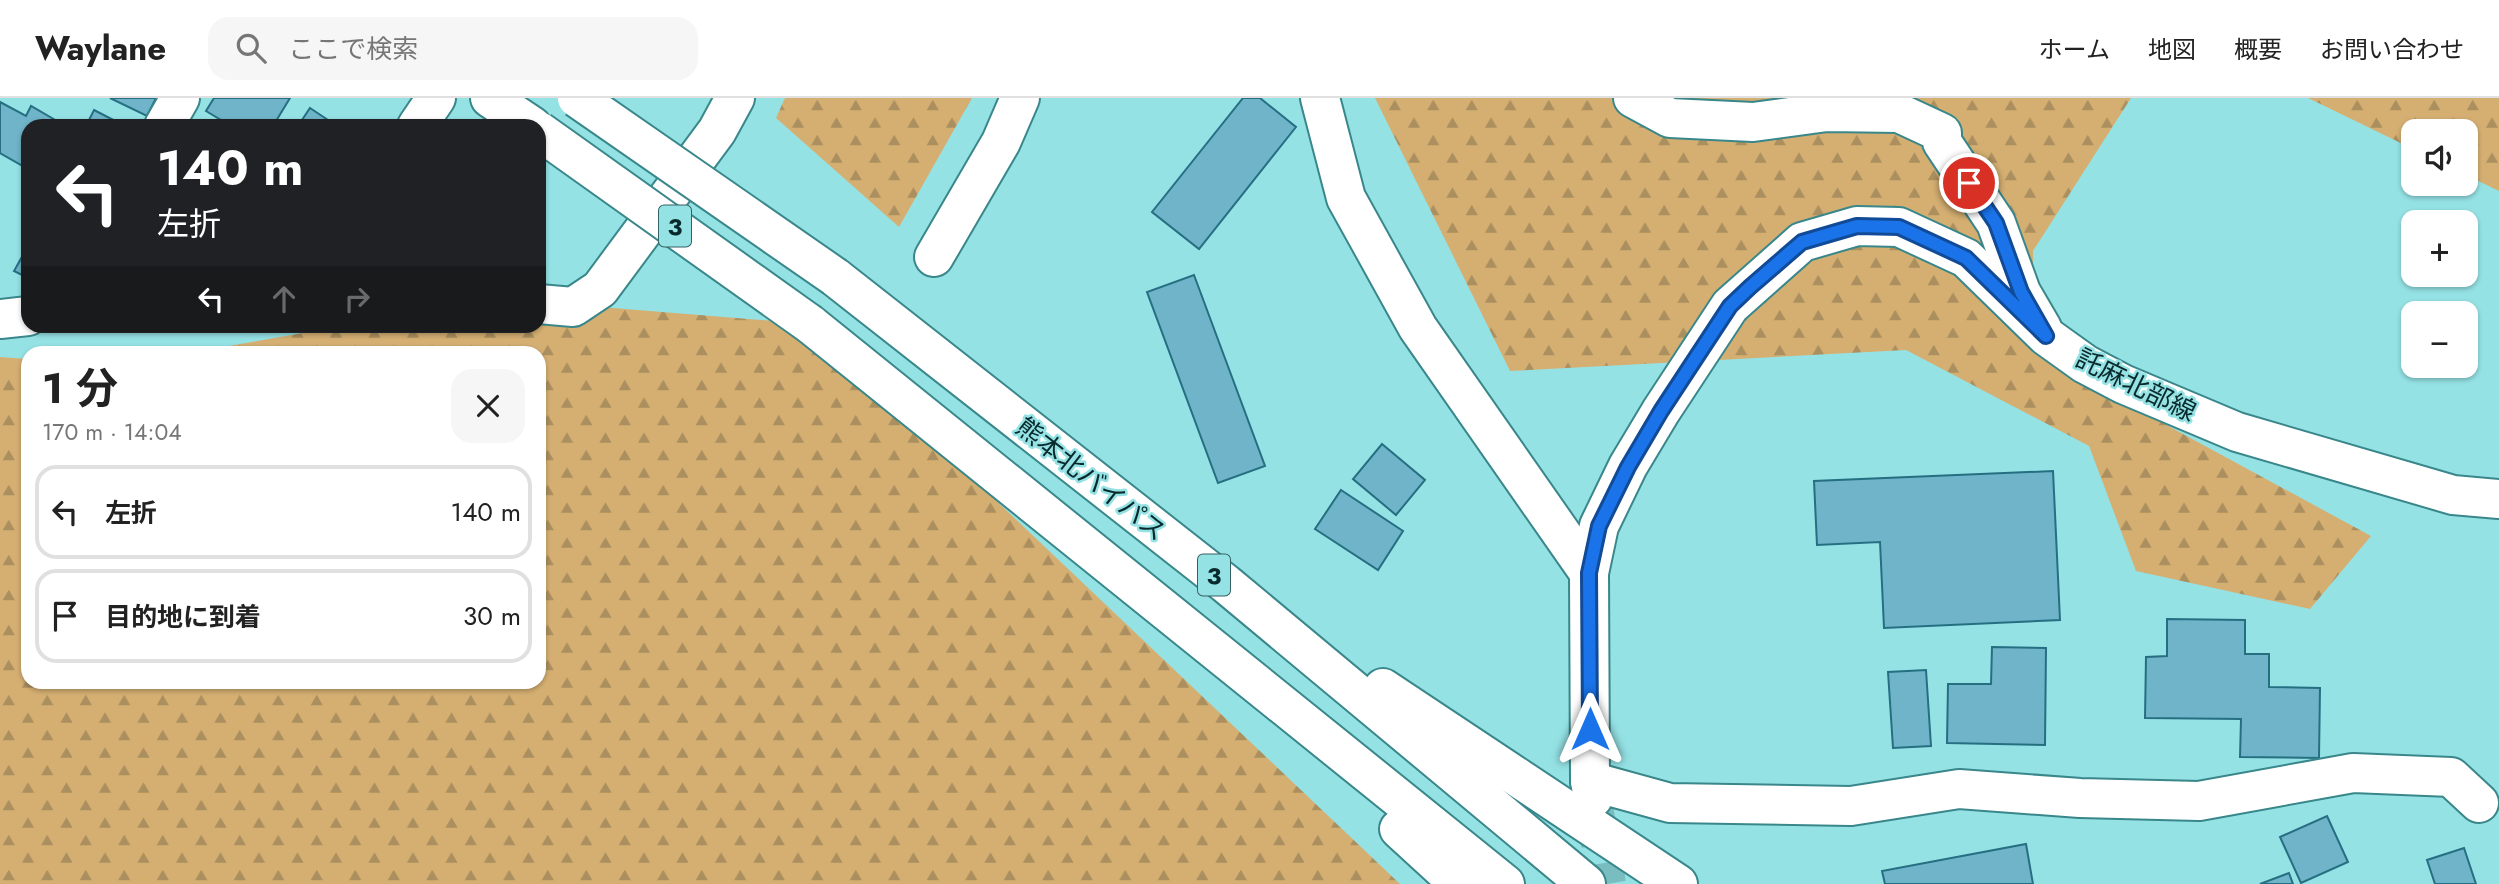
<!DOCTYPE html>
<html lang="ja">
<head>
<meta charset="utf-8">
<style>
  body { margin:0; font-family:Jost,"Noto Sans JP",sans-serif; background:#f6f6f6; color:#222; height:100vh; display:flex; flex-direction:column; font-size:26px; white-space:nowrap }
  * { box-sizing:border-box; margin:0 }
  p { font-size:23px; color:#767676 }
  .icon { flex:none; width:38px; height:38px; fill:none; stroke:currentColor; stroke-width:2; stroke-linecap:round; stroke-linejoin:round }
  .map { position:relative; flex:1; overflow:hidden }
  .sheet { position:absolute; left:21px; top:248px; width:525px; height:343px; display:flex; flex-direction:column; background:#fff; border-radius:21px; box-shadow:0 2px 5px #0004 }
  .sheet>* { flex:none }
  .banner { position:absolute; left:21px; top:21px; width:525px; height:214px; border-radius:21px; box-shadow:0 2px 5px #0004; background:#202124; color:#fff; overflow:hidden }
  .tools { position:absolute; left:2401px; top:21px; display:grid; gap:14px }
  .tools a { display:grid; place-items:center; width:77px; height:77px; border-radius:14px; background:#fff; box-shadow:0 2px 5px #0004; font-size:35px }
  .pin { position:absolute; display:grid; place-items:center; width:60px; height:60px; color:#fff; margin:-30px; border:4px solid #fff; border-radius:50%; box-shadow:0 2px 7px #0007 }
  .me { position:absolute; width:77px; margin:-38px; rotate:0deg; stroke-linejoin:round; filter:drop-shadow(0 0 5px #0008) }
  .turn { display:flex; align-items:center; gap:24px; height:147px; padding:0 21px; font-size:32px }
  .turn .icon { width:91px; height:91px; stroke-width:2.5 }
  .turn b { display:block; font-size:49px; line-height:60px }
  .lanes { display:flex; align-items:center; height:66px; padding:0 21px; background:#0003; justify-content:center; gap:35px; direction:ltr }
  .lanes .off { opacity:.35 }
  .round { display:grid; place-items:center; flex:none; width:74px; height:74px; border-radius:21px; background:#f6f6f6 }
  .head { display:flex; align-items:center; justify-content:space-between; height:119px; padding:0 21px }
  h1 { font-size:42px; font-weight:700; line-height:52px }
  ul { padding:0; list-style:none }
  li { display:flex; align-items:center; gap:21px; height:94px; margin:0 14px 10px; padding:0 7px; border:4px solid #e0e0e0; border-radius:21px }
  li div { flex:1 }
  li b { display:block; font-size:26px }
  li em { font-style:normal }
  header { display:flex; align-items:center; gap:42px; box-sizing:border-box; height:98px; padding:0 35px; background:#fff; border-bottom:2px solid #e0e0e0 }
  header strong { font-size:33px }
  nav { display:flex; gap:38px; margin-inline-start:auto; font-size:24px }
  .search { width:490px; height:63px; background:#f6f6f6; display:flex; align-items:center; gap:18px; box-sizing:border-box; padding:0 24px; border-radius:21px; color:#767676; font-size:26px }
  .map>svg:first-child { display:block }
  .forest { fill:url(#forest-firs) }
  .building { fill:#6fb4c9; stroke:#266f82; stroke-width:2 }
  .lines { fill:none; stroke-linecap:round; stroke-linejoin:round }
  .major-tunnel { stroke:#79bdc0; stroke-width:38; stroke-dasharray:38 19; stroke-linecap:butt }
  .minor-casing { stroke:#39878a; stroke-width:42 }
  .major-casing { stroke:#39878a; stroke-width:42 }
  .highway-casing { stroke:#39878a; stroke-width:42 }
  .minor { stroke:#fff; stroke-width:38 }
  .major { stroke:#fff; stroke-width:38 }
  .highway { stroke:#fff; stroke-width:38 }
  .highway-bridge-casing { stroke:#39878a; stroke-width:42; stroke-linecap:butt }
  .highway-bridge { stroke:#fff; stroke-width:38 }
  .route-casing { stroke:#114b97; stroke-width:18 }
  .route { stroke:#1a73e8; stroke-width:12 }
  .labels { text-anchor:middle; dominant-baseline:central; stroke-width:5; stroke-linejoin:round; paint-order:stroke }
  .shield { fill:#95e2e5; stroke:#336164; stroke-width:2 }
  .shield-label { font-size:24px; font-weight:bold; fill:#092a2c }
  .street-label { font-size:26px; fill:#092a2c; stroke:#95e2e5 }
</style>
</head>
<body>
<header>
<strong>Waylane</strong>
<div class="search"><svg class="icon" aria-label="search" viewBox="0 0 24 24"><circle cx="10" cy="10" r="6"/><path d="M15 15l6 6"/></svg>ここで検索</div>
<nav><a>ホーム</a><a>地図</a><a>概要</a><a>お問い合わせ</a></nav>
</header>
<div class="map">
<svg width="2499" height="786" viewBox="0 0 2499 786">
  <defs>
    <pattern id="forest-firs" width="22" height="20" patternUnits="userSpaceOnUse" patternTransform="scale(1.75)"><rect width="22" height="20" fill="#d5af72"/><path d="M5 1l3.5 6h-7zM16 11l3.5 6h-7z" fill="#ab8f5e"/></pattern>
  </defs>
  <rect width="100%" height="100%" fill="#95e2e5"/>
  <!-- forest -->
  <g class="forest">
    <path d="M785 0H972L899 129 776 20Z"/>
    <path d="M1375 0H2131L2033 153 2032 254 2371 438 2310 511 2136 473 2089 348 1906 252 1510 273Z"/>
    <path d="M2308 0H2499V93L2466 77V33H2413V51Z"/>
    <path d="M539 204 810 226 1400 786H0V259L28 261V584H539V256L189 255 343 228H539Z"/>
  </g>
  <!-- building -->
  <g class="building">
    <path d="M110 0H156L147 18Z"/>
    <path d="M214 0H290L273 28H231L206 13Z"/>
    <path d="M1243 0H1260L1296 29 1199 151 1152 114Z"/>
    <path d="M0 4 26 18 31 8 57 23 54 28H28V71L0 55Z"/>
    <path d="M310 10 337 28H298Z"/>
    <path d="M94 12 125 28H86Z"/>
    <path d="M28 148V180L14 173Z"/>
    <path d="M1194 177 1265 368 1218 385 1147 194Z"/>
    <path d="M1382 346 1425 382 1396 417 1353 381Z"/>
    <path d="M2053 373 2060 522 1884 530 1880 444 1817 447 1814 383Z"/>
    <path d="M1341 392 1403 433 1378 472 1315 431Z"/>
    <path d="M2167 521 2245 522V556H2269V589L2320 590 2319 660 2240 659 2241 621 2145 620 2146 559 2167 558Z"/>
    <path d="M1992 549 2046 550 2045 647 1947 645 1948 586H1991Z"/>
    <path d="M1926 572 1931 648 1893 650 1888 574Z"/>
    <path d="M2327 718 2348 764 2301 785 2280 739Z"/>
    <path d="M2026 746 2033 786H1885L1882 773Z"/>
    <path d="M2464 750 2476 786H2435L2427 762Z"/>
    <path d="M2289 775 2293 786H2260Z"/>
  </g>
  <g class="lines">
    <!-- major-tunnel -->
    <path class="major-tunnel" d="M1594 709 1607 786"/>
    <defs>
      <g id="minor">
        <path d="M1320 0 1346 100 1418 230 1589 475"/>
        <path d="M1633 0 1670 20 1753 24 1827 14 1899 15 1942 35V44L1996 125 2021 194 2042 230"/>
        <path d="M164 28 180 0"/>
        <path d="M417 28 436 0"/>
        <path d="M934 159 1001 44 1020 0"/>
        <path d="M539 206 573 209 600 191 717 33 735 0"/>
        <path d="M0 221 28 218"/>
        <path d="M1590 683 1670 705 1851 708 1959 691 2080 700 2199 703 2353 675 2451 679 2479 705"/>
      </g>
      <path id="major" d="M1593 700 1590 683 1589 475 1599 428 1628 368 1661 313 1730 208 1802 144 1857 128 1899 129 1966 160 2046 238 2085 266 2123 286 2237 334 2453 397 2499 401"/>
      <g id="highway">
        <path d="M490 0 532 28"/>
        <path d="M835 179 1226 486 1586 786"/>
        <path d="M810 226 1505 786"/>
        <path d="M1383 590 1678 786"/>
        <path d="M1399 731 1459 786"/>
      </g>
    </defs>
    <!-- minor casing -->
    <use href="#minor" class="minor-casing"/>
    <!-- major casing -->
    <use href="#major" class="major-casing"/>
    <!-- highway casing -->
    <use href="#highway" class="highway-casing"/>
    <!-- minor -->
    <use href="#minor" class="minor"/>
    <!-- major -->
    <use href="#major" class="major"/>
    <!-- highway -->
    <use href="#highway" class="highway"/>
    <defs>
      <g id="highway-bridge">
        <path d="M577 0 835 179"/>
        <path d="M539 33 810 226"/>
      </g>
    </defs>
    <!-- highway-bridge casing -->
    <use href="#highway-bridge" class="highway-bridge-casing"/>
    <!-- highway-bridge -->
    <use href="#highway-bridge" class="highway-bridge"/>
  </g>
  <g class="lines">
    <defs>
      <path id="route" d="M1590 631 1589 475 1599 428 1628 369 1661 313 1730 208 1750 189 1802 144 1857 128 1899 129 1966 160 2046 238 2021 194 1996 125 1969 85"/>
    </defs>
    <!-- route casing -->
    <use href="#route" class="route-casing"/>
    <!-- route -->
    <use href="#route" class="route"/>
  </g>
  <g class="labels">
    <!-- shield labels -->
    <g class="shield">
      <rect x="659" y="107.5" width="32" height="41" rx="5"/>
      <rect x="1198" y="456.5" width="32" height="41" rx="5"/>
    </g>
    <g class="shield-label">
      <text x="675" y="128">3</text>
      <text x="1214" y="477">3</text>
    </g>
    <!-- street labels -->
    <g class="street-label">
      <text transform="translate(2136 287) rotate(26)">託麻北部線</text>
      <text transform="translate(1091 381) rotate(38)">熊本北バイパス</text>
    </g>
  </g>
</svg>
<div class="tools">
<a><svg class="icon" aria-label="sound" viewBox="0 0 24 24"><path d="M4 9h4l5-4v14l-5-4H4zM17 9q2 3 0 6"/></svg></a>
<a>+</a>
<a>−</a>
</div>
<div class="pin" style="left:1969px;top:85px;background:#d93025"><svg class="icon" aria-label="arrive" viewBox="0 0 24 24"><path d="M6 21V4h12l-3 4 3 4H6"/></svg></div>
<svg class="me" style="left:1590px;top:631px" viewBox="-20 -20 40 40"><path d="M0-17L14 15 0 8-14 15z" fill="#1a73e8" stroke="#fff" stroke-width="4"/></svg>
<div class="banner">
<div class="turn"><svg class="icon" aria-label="left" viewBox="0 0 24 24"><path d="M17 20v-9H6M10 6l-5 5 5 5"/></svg><div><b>140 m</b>左折</div></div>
<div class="lanes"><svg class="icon" aria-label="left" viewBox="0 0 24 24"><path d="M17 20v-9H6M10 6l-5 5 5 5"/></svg><svg class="icon off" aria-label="ahead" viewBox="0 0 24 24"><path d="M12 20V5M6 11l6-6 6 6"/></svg><svg class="icon off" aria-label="right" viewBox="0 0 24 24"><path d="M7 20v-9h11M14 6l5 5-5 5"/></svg></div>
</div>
<section class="sheet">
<div class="head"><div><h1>1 分</h1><p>170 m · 14:04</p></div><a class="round"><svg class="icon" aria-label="close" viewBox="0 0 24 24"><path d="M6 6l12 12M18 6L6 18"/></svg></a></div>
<ul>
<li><svg class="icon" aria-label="left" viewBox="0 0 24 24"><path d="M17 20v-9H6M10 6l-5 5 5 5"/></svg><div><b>左折</b></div><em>140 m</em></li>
<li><svg class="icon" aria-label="arrive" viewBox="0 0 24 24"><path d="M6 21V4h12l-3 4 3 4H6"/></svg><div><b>目的地に到着</b></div><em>30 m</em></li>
</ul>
</section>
</div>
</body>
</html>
